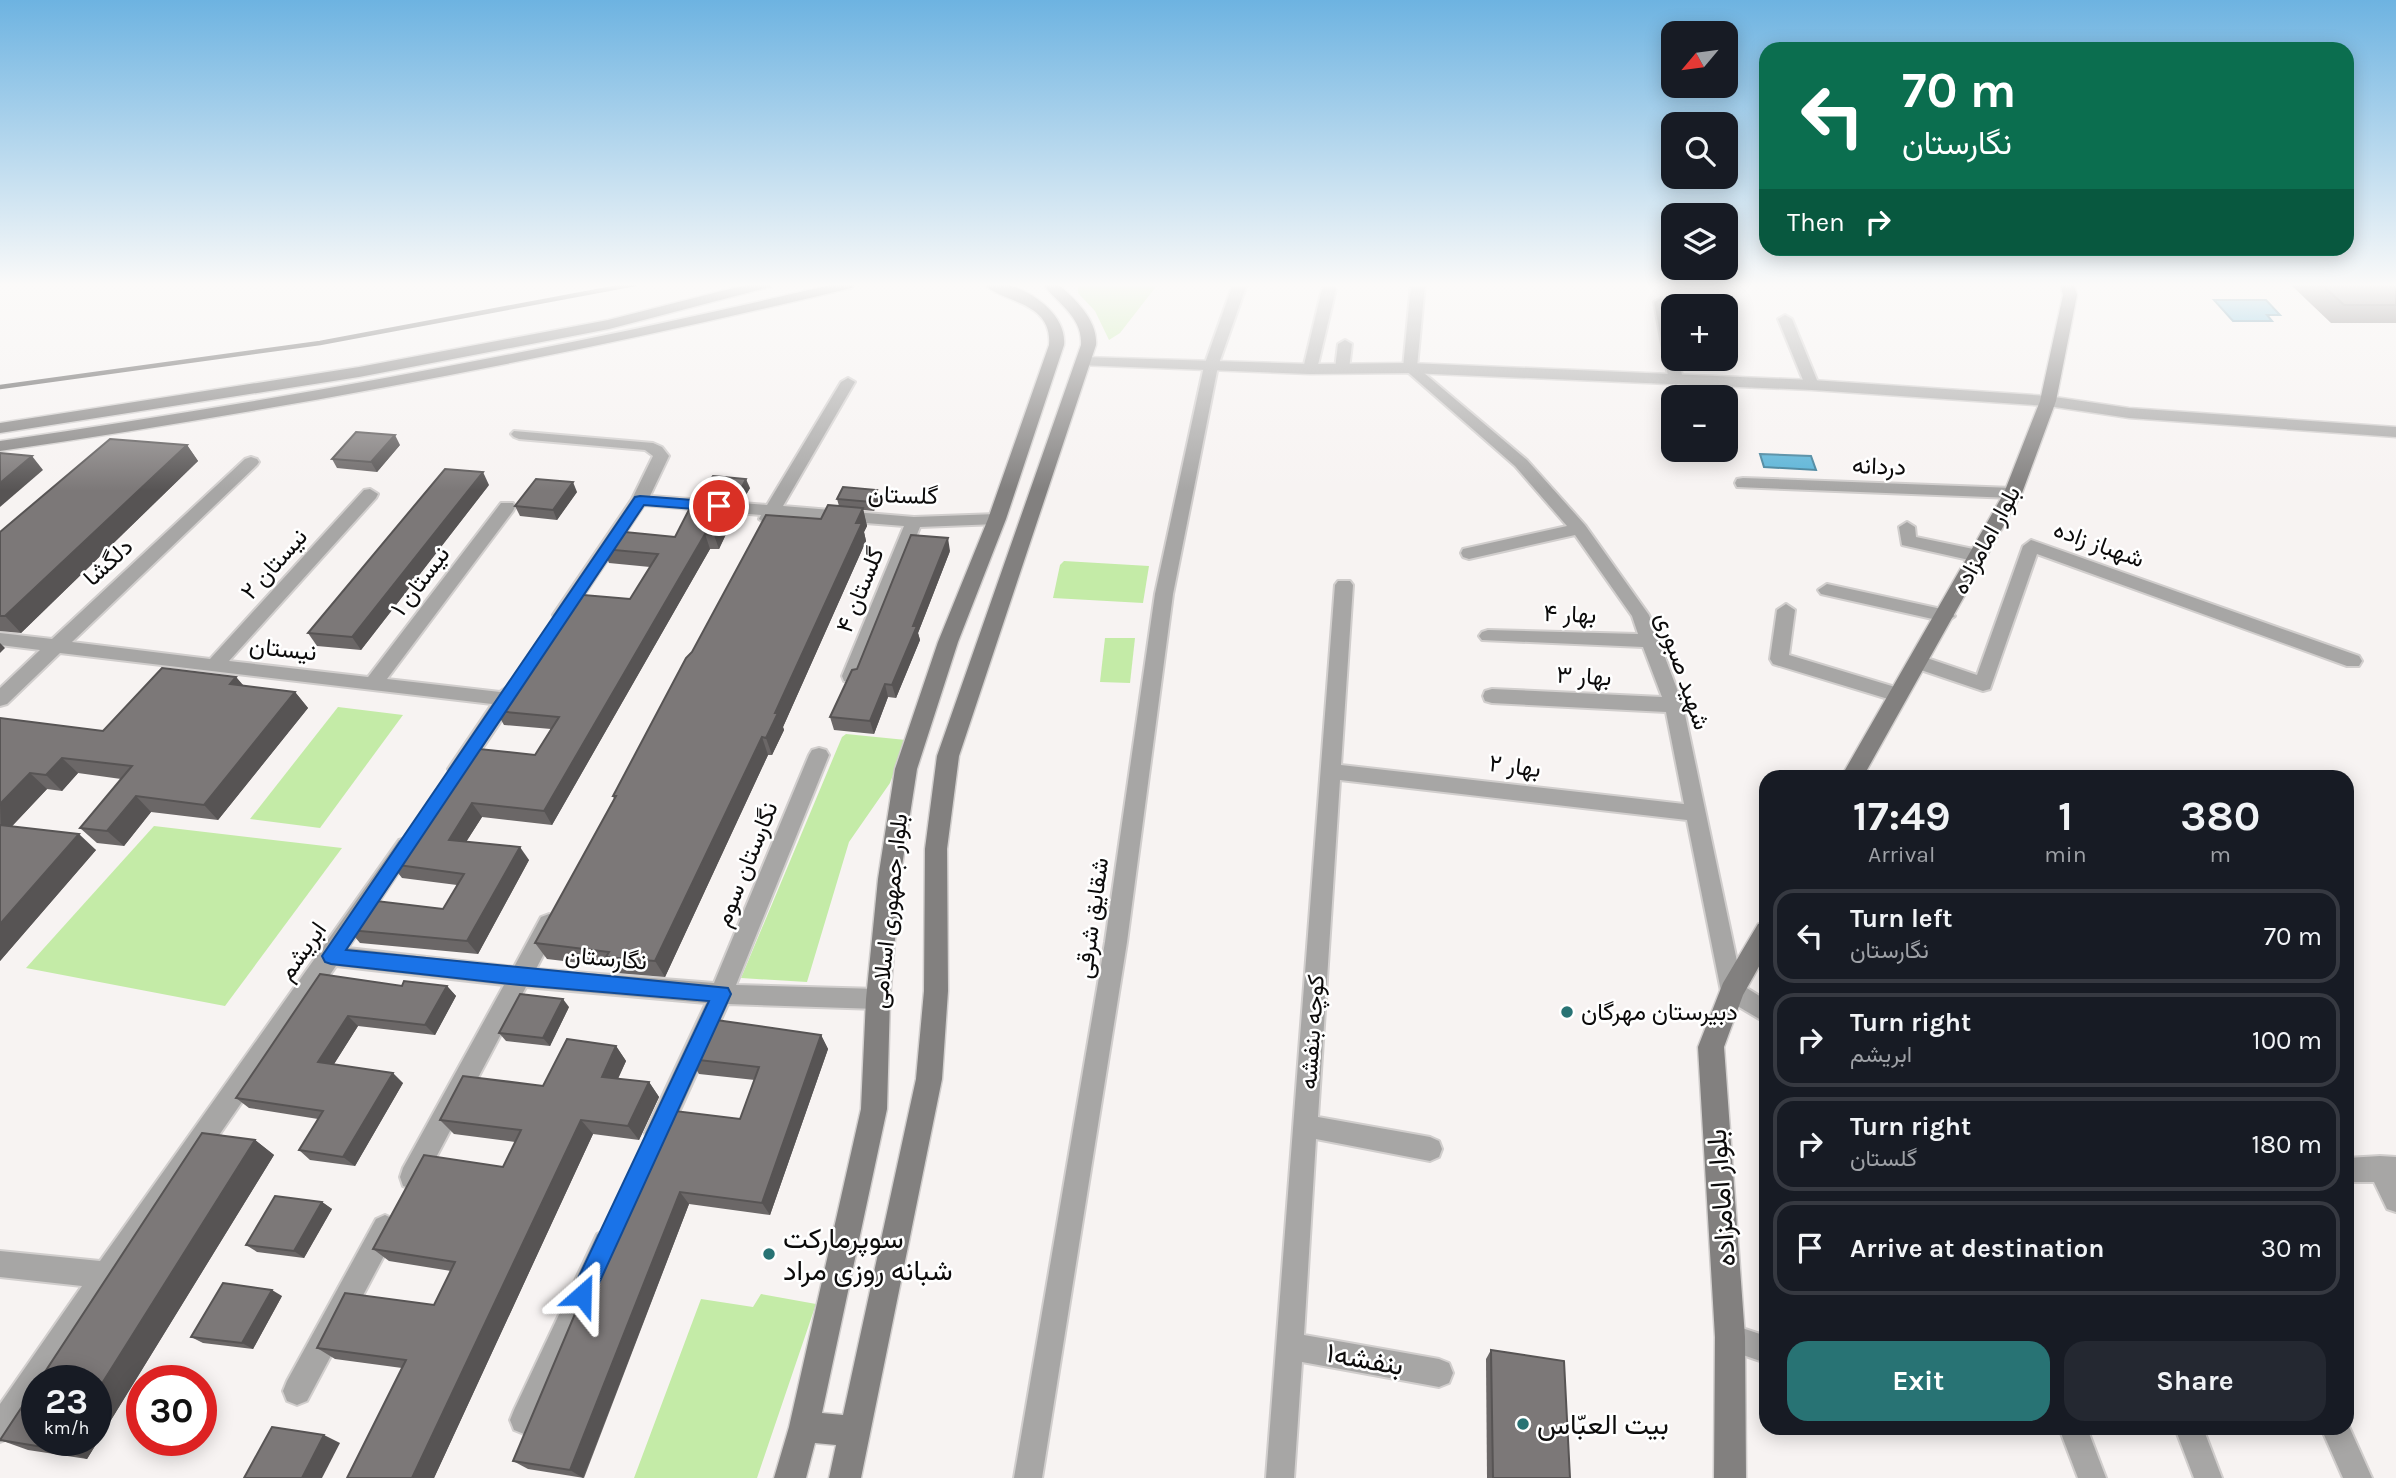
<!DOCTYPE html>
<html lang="en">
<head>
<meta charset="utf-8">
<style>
  body { margin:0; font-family:Karla,Vazirmatn,sans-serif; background:#242831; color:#f1f3f6; height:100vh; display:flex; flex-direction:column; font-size:26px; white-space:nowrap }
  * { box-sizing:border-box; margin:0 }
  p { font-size:23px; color:#9ea1a6 }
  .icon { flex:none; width:38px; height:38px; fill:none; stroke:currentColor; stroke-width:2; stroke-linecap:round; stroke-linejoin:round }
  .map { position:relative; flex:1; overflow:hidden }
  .sheet { position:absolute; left:1759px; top:770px; width:595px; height:665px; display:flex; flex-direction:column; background:#171b24; border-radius:21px; box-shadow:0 4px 18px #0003 }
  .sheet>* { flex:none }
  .top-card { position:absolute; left:1759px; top:42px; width:595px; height:214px; border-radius:21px; box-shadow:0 4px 18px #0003; background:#0b6e4f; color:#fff; overflow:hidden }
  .needle { width:46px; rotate:241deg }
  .controls { position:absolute; left:1661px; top:21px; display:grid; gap:14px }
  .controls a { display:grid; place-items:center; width:77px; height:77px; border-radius:14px; background:#171b24; box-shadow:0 4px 18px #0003; font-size:35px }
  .speed { position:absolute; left:21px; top:1365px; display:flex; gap:14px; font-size:35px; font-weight:700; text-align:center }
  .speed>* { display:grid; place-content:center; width:91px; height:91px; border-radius:50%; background:#171b24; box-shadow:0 4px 18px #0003; line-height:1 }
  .speed small { font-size:18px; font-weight:400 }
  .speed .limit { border:10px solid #d22; background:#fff; color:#111 }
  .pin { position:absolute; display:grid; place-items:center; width:60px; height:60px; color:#fff; margin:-30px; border:4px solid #fff; border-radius:50%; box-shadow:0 2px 7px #0007 }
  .me { position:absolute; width:77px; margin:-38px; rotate:25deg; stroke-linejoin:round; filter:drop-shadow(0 0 5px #0008) }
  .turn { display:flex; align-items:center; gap:24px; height:147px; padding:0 28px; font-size:32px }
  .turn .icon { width:91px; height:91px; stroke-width:2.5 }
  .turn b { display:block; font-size:49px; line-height:60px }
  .then { display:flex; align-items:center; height:66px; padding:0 28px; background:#0003; gap:14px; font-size:26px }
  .eta { display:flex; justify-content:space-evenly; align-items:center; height:119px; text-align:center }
  .eta b { font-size:42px; font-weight:700; line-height:49px }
  .primary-button { display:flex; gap:14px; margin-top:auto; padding:14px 28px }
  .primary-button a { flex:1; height:80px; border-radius:21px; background:#287374; color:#fff; font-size:28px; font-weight:700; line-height:80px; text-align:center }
  .primary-button a+a { background:#242831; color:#f1f3f6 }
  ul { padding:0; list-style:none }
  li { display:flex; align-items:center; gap:21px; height:94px; margin:0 14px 10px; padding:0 14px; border:4px solid #363941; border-radius:21px }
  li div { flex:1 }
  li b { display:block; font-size:26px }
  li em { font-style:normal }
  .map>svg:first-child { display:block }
  .green { fill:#c4eba7 }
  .water { fill:#55b1d6; stroke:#3f7f99; stroke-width:2 }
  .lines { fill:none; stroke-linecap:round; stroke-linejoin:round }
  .minor-casing { stroke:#d1cecd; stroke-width:4 }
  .tertiary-casing { stroke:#d1cecd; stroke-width:3 }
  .secondary-casing { stroke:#d1cecd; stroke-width:3 }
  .minor { fill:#a7a6a5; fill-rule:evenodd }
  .tertiary { fill:#a7a6a5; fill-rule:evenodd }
  .secondary { fill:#82807f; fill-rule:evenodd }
  .rail { stroke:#595756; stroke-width:4.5 }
  .wall { fill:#6b6767 }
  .shaded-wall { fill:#575454 }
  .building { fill:#7c7878; stroke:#575454; stroke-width:2 }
  .route { fill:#1a73e8; stroke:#114b97; stroke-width:2 }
  .poi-dot { fill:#287374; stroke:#fff; stroke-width:2.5 }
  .labels { text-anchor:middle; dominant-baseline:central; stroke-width:5; stroke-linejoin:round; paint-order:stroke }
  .street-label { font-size:24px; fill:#0c0b0b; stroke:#fff }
  .poi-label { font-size:24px; fill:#0c0b0b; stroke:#fff; text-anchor:start }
  .near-street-label { font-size:28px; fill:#0c0b0b; stroke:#fff }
  .near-poi-label { font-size:28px; fill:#0c0b0b; stroke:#fff; text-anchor:start }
</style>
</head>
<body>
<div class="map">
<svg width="2396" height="1478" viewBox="0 0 2396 1478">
  <rect width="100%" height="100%" fill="#f7f3f2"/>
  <!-- green -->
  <g class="green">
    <path d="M1078 284H1158L1120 333 1109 340 1095 311 1078 293Z"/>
    <path d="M1064 561 1149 566 1143 603 1053 598 1060 565Z"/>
    <path d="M1105 638H1135L1130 683 1100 682Z"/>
    <path d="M338 707 403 715 320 828 250 819Z"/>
    <path d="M846 734 906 740 890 783 849 842 807 982 741 978 842 737Z"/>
    <path d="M154 826 342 848 225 1006 26 968Z"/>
    <path d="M761 1294 816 1304 757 1478H634L701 1299 753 1307Z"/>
  </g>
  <!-- water -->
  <g class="water">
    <path d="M2214 300H2266L2280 315H2267L2272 321H2233Z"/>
    <path d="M1760 454 1811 456 1816 470 1764 467Z"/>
  </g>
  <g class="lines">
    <defs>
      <g id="minor">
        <path d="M1233 284H1247L1218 366 1173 594 1127 942 1042 1478H1014L1105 942 1155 594 1204 366Z"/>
        <path d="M1411 284H1425L1417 367 1527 460 1585 525 1649 615 1683 705 1742 985 1766 1000V1023L1724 998 1721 991 1687 820 1340 780 1318 1117 1430 1137 1439 1141 1442 1149 1439 1157 1430 1161 1316 1139 1304 1335 1439 1359 1449 1363 1453 1373 1449 1383 1439 1387 1302 1362 1294 1478H1266L1335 585 1338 581H1350L1353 585 1341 765 1684 804 1666 712 1492 703 1485 701 1483 696 1485 691 1492 689 1662 697 1643 647 1482 640 1479 636 1482 632 1488 630 1638 634 1632 616 1575 535 1469 559 1463 557 1461 553 1463 549 1567 526 1515 466 1403 368Z"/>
        <path d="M1329 285 1336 289 1317 369 1310 373 1303 369 1322 289Z"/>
        <path d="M1661 298 1668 302 1673 328V359H1679L1683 381 1676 385 1669 381 1654 302Z"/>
        <path d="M1785 315 1792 319 1819 385 1817 388 1812 389 1805 385 1778 319Z"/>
        <path d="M1345 340 1352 344 1349 369 1342 373 1335 369 1338 344Z"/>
        <path d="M848 378 855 382 783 506 914 517 997 514 1005 519 997 524 920 527 858 681H844L842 676 904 526 777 516 773 523 767 524 759 519 761 515 644 505 568 619H556L553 615 632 499 653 456 645 450 519 439 514 437 511 434 514 431 653 443 662 447 669 456 650 496 767 505 841 382Z"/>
        <path d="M251 457 257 459 259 462 257 465 72 642 210 659 364 490 370 489 378 494 376 498 229 661 368 677 501 503H513L515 507 513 511 387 679 500 692 510 685 517 687 519 692 517 697 465 774 458 777 451 774 448 769 492 704 60 653 7 704 0 706V688L40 650 0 645V633L52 639 245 459Z"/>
        <path d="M1743 478 2013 488 2021 493 2013 498 1737 487 1735 483 1737 479Z"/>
        <path d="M1907 522 1915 527 1916 537 1978 550 1986 556 1978 562 1902 545 1899 527Z"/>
        <path d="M2031 540 2359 656 2362 661 2359 666H2347L2037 554 1990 689 1983 691 1912 667 1909 662 1912 657 1918 655 1977 675 2023 546Z"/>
        <path d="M1827 584 1946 610 1955 616 1946 622 1821 594 1818 590Z"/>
        <path d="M1786 604 1795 610 1789 655 1905 690 1907 695 1905 700 1898 702 1773 664 1770 659 1777 610Z"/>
        <path d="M819 748 826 750 829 755 736 985 878 989 886 992 889 999 886 1006 878 1009 728 1004 666 1141 657 1145 648 1141 645 1133 706 1003 526 987 421 1186 412 1189 403 1186 400 1177 403 1168 504 985 336 966 49 1381H37V1398L10 1438 0 1442V1404L82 1286 0 1277V1251L100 1261 399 840 406 838 413 840 416 846 348 948 514 967 541 917 549 914 557 917 560 923 536 969 714 983 809 755 812 750Z"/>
        <path d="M2380 1156 2396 1157V1212L2387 1209 2374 1182H2347V1158Z"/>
        <path d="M385 1215 394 1219 398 1228 394 1237 307 1401 297 1405 287 1401 283 1391 287 1381 376 1219Z"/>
        <path d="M606 1230 615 1234 619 1243 534 1430 524 1434 514 1430 510 1420 514 1410 597 1234Z"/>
        <path d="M1730 1324 1766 1336V1363L1720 1347 1717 1337 1720 1327Z"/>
        <path d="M2347 1422 2372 1478H2343L2321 1428H2347Z"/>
        <path d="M2059 1428H2087L2106 1478H2078Z"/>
        <path d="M2175 1428H2203L2222 1478H2194Z"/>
      </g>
      <path id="tertiary" d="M1084 357 1310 364 1410 363 1812 380 2048 396 2129 408 2396 427V437L2129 418 2048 406 1812 390 1410 373 1310 374 1078 365 1076 362Z"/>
      <g id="secondary">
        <path d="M749 284H772L770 287 609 329 359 377 0 433V423L359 367 608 320Z"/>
        <path d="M834 284H858L851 288C570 356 286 409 0 451V441C280 400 558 350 834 284Z"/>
        <path d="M984 284C991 284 999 283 1006 284 1032 291 1067 315 1064 345L1006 519 958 642 917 769 900 879 890 999 887 1109 822 1413 843 1415 916 1079 924 991 925 849 937 756 1081 345C1083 317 1057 303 1043 284H1058C1075 299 1098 320 1096 345L959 756 947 849 948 991 942 1079 861 1478H829L836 1445 815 1443 806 1478H774L789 1427 861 1109 866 999 878 879 895 769 938 642 988 519 1049 345C1053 301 1001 303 984 284Z"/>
        <path d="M2060 284H2074L2077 295 2056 401 2022 493 1863 777H1841L2004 493 2040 401 2063 295Z"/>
        <path d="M1766 921V954L1743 995 1724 1047 1745 1337 1746 1478H1714L1715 1337 1698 1047 1723 983 1758 924Z"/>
      </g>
    </defs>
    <!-- minor casing -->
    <use href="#minor" class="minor-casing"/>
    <!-- tertiary casing -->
    <use href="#tertiary" class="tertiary-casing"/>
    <!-- secondary casing -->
    <use href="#secondary" class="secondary-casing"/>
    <!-- minor -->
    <use href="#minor" class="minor"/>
    <!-- tertiary -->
    <use href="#tertiary" class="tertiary"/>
    <!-- secondary -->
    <use href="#secondary" class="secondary"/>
    <!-- rail -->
    <path class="rail" d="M0 387 320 343 635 284"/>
  </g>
  <!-- wall -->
  <g class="wall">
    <path d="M2290 284H2396V323H2331Z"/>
    <path d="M187 445 198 461 21 633 0 631V532Z"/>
    <path d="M400 445 377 472 337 468 332 459Z"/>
    <path d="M489 485 361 650 317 646 308 633Z"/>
    <path d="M706 488H750L743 500 709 498Z"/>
    <path d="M877 490 879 499 874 511 863 510 867 526 864 532 866 541 783 727 784 730 772 755H768L665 977 617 973 613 967 547 959 535 943 614 799 613 796 692 652 821 519 839 506 837 499Z"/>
    <path d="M577 492 557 520 520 516 515 506Z"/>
    <path d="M735 515 719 549H710L552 825 482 817 466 842 529 860 478 954 360 943 349 930 443 909 457 885 402 878 391 864 535 755 551 729 504 725 496 711 630 599 650 567 609 563 603 549 675 537Z"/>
    <path d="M950 551 918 633 920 640 896 698 888 697 874 734 834 730 830 717 857 669Z"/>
    <path d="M236 677 244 686 295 692 308 708 218 820 151 812 124 846 97 843 80 828 121 779 78 773 62 791 47 789 12 826 96 850 0 961V718L103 731Z"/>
    <path d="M320 974 402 986H447L456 996 435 1035 358 1026 334 1064 403 1083 355 1166 310 1160 299 1150 318 1119 249 1108 236 1098Z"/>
    <path d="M569 1007 550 1046 506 1041 499 1033Z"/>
    <path d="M821 1035 828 1049 770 1215 689 1204 584 1478 528 1469 513 1461 604 1245 740 1119 755 1080 699 1074 690 1059Z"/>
    <path d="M616 1046 626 1061 618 1079 649 1082 659 1097 639 1140 593 1134 434 1478H347L402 1368 335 1359 317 1348 434 1305 451 1271 389 1261 373 1249 503 1167 515 1142 454 1134 440 1120 543 1086Z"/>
    <path d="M255 1140 274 1155 87 1459 28 1450 0 1440Z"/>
    <path d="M322 1202 332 1209 304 1258 257 1252 246 1245Z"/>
    <path d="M282 1296 253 1349 203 1343 191 1337Z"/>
    <path d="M1491 1350 1570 1478H1487L1486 1359Z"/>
  </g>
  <!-- shaded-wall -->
  <g class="shaded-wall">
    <path d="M395 435 400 445 377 472 371 462Z"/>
    <path d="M187 445 198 461 21 633 5 616Z"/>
    <path d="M32 456 43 470 0 507V483Z"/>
    <path d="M483 472 489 485 361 650 352 637Z"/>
    <path d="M746 479 750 488 743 500 740 491Z"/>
    <path d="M573 482 577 492 557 520 553 510Z"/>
    <path d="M877 490 879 499 874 511 871 502Z"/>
    <path d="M731 501 735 515 719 549 714 535Z"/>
    <path d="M863 508 867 526 864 532 866 541 783 727 784 730 772 755 766 738 775 713Z"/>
    <path d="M705 534 710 549 552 825 544 811Z"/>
    <path d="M948 538 950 551 918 633 920 640 896 698 892 685 913 626Z"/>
    <path d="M0 643 5 648 0 653Z"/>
    <path d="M236 677 249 693 230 684Z"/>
    <path d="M885 684 888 697 874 734 870 721Z"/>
    <path d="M295 692 308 708 218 820 204 805Z"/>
    <path d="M762 737 768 755 665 977 655 961Z"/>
    <path d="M62 758 78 773 62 791 46 775Z"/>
    <path d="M30 773 47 789 1 838 0 804Z"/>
    <path d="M136 796 151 812 124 846 107 831Z"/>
    <path d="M472 803 482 817 459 853 449 840Z"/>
    <path d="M79 834 96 850 0 961V924Z"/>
    <path d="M520 847 529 860 478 954 467 941Z"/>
    <path d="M447 986 456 996 435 1035 425 1025Z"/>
    <path d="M563 999 569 1007 550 1046 543 1038Z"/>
    <path d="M348 1016 358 1026 329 1072 318 1062Z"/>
    <path d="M821 1035 828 1049 770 1215 762 1203Z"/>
    <path d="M616 1046 626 1061 612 1091 602 1077Z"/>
    <path d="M393 1073 403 1083 355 1166 343 1157Z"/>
    <path d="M649 1082 659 1097 639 1140 628 1126Z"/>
    <path d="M581 1120 593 1134 434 1478H412Z"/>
    <path d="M255 1140 274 1155 87 1459 61 1450 66 1440H96V1393Z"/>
    <path d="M680 1192 689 1204 583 1478 570 1470Z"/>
    <path d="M322 1202 332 1209 304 1258 294 1251Z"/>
    <path d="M272 1290 282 1296 253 1349 242 1343Z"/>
    <path d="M324 1435 340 1443 322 1478H302Z"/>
  </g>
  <!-- building -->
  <g class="building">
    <path d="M2321 284H2396V305H2344Z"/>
    <path d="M356 432 395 435 371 462 332 459Z"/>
    <path d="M110 439 187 445 5 616H0V532Z"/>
    <path d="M0 453 32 456 0 483Z"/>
    <path d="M445 469 483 472 352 637 308 633Z"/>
    <path d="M713 476 746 479 740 491 706 488Z"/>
    <path d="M536 479 573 482 553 510 515 506Z"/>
    <path d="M843 487 877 490 871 502 837 499Z"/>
    <path d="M695 498 731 501 714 535 705 534 544 811 472 803 449 840 520 847 467 941 349 930 368 900 443 909 464 874 391 864 470 748 535 755 559 717 496 711 572 594 630 599 658 554 603 549 615 531 675 537Z"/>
    <path d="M828 505 863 508 856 523H862L775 713H778L766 738 762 737 655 961 606 957 609 952 535 943 616 796H613L686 658 692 652 766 515 821 519Z"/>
    <path d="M911 535 948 538 913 626H917L892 685 885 684 870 721 830 717 852 670 857 669Z"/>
    <path d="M162 668 236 677 230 684 295 692 204 805 136 796 107 831 80 828 132 766 62 758 46 775 30 773 0 804V718L103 731Z"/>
    <path d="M0 825 79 834 0 924Z"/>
    <path d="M320 974 402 986 404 981 447 986 425 1025 348 1016 318 1062 393 1073 343 1157 299 1150 323 1111 236 1098Z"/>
    <path d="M520 994 563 999 543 1038 499 1033Z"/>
    <path d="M709 1019 821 1035 762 1203 680 1192 570 1470 513 1461 604 1245 667 1110 740 1119 759 1067 690 1059Z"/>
    <path d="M567 1039 616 1046 602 1077 649 1082 628 1126 581 1120 412 1478H347L406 1360 317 1348 345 1293 434 1305 455 1262 373 1249 424 1155 503 1167 521 1130 440 1120 463 1076 543 1086Z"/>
    <path d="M202 1133 255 1140 96 1393V1381H39Z"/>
    <path d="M275 1196 322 1202 294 1251 246 1245Z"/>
    <path d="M223 1283 272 1290 242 1343 191 1337Z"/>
    <path d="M1491 1350 1564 1361 1570 1478H1493Z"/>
    <path d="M37 1384V1440H66L61 1450 0 1440Z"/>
    <path d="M272 1427 324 1435 302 1478H244Z"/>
  </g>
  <!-- sky -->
  <linearGradient id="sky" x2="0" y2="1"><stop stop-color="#6db3e1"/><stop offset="0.58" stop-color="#fbfaf9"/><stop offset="1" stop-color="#fbfaf9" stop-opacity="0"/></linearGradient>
  <rect width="2396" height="491" fill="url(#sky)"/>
  <!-- route -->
  <path class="route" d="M640 496 719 502 726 506 719 511 644 505 346 950 728 988 731 994 590 1303 582 1306 574 1303 571 1295 574 1287 709 1001 520 985 331 964 325 962 322 956 635 497Z"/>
  <!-- markers -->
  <g class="poi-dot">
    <circle cx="1567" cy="1012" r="7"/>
    <circle cx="769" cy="1254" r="7"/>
    <circle cx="1523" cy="1424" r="7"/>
  </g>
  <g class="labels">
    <!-- street labels -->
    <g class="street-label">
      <text transform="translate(1879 466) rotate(2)">دردانه</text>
      <text transform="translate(903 495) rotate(2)">گلستان</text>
      <text transform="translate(1986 540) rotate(-62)">بلوار امامزاده</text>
      <text transform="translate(2099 544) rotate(20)">شهباز زاده</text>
      <text transform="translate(108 562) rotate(-43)">دلگشا</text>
      <text transform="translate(274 564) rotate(-48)">نیستان ۲</text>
      <text transform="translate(420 581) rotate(-53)">نیستان ۱</text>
      <text transform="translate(860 590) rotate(-68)">گلستان ۴</text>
      <text transform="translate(1570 614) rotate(2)">بهار ۴</text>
      <text transform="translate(283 649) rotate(6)">نیستان</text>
      <text transform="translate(1683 671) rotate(71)">شهید صبوری</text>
      <text transform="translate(1584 676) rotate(3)">بهار ۳</text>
      <text transform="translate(1515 766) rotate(7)">بهار ۲</text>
      <text transform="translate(746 864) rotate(-68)">نگارستان سوم</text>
      <text transform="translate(889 911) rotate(-84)">بلوار جمهوری اسلامی</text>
      <text transform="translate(1092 918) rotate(-82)">شقایق شرقی</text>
      <text transform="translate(302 951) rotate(-55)">ابریشم</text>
      <text transform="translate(606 958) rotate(5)">نگارستان</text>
      <text transform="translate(1312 1032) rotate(-86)">کوچه بنفشه</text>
    </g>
    <!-- poi labels -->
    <g class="poi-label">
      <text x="1581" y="1012">دبیرستان مهرگان</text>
    </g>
    <!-- near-street labels -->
    <g class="near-street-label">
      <text transform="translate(1721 1198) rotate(-94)">بلوار امامزاده</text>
      <text transform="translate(1365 1359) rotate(10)">بنفشه۱</text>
    </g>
    <!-- near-poi labels -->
    <g class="near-poi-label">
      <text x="783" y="1238">سوپرمارکت<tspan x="783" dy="32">شبانه روزی مراد</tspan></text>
      <text x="1537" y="1424">بیت العبّاس</text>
    </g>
  </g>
</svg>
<div class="controls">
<a><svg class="needle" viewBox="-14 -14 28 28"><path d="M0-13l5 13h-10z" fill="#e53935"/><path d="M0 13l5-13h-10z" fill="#9ea1a6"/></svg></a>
<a><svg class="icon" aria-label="search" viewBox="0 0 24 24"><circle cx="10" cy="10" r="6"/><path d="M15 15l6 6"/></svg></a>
<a><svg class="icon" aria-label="layers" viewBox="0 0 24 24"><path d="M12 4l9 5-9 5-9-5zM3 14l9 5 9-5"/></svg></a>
<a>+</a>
<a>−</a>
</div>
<div class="speed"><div>23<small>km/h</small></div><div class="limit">30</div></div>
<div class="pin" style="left:719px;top:506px;background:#d93025"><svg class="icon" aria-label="arrive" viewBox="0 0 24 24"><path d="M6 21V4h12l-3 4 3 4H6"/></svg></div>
<svg class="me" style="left:582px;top:1295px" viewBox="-20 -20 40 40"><path d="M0-17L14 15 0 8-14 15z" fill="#1a73e8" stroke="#fff" stroke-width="4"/></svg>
<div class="top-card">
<div class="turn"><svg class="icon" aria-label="left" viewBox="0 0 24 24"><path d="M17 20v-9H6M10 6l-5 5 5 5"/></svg><div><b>70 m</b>نگارستان</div></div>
<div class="then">Then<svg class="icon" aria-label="right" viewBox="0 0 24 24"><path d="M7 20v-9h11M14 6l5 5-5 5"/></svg></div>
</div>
<section class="sheet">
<div class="eta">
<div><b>17:49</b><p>Arrival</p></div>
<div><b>1</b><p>min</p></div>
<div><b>380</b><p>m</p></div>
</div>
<ul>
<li><svg class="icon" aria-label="left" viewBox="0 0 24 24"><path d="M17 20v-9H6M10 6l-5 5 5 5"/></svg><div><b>Turn left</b><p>نگارستان</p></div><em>70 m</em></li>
<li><svg class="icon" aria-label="right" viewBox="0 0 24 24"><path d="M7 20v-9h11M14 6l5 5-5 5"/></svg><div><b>Turn right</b><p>ابریشم</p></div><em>100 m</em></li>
<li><svg class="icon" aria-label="right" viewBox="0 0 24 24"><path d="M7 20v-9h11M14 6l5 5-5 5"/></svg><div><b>Turn right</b><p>گلستان</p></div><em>180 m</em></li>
<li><svg class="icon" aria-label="arrive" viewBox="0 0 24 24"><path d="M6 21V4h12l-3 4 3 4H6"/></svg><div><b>Arrive at destination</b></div><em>30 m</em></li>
</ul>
<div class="primary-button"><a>Exit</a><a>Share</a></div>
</section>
</div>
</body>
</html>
